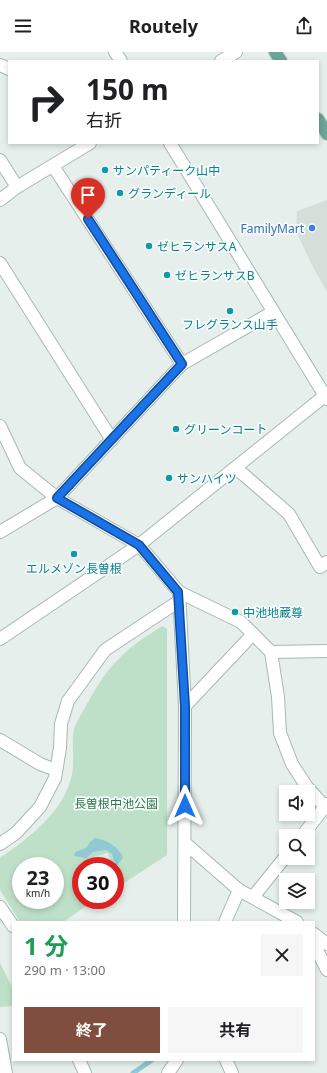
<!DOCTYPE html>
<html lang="ja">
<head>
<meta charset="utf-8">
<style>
  body { margin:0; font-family:"Noto Sans","Noto Sans JP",sans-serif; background:#f6f6f6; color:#202124; height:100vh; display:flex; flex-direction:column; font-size:15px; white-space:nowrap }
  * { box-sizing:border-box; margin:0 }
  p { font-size:13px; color:#757577 }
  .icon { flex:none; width:22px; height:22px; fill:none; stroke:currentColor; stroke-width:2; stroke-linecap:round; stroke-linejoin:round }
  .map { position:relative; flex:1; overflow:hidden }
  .drawer { position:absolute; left:12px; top:869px; width:303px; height:140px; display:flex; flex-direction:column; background:#fff; border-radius:0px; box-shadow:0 2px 6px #0003 }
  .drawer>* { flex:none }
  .hud { position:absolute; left:8px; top:8px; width:311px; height:84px; border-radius:0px; box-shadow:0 2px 6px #0003; background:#fff; color:#202124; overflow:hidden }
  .buttons { position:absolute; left:279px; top:733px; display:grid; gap:8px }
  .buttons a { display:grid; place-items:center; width:36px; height:36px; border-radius:0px; background:#fff; box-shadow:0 2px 6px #0003; font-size:20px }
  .speed { position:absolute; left:12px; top:805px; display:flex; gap:8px; font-size:20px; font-weight:700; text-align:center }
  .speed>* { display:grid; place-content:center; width:52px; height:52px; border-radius:50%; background:#fff; box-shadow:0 2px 6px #0003; line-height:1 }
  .speed small { font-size:10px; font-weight:400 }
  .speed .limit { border:6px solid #d22; background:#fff; color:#111 }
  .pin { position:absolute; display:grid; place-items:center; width:34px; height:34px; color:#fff; margin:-41px -17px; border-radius:50% 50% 50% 0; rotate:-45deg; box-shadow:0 0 4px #0007 }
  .pin .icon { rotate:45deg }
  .me { position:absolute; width:44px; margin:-22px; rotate:0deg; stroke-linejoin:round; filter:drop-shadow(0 0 3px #0008) }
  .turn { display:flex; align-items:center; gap:14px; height:84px; padding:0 12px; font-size:18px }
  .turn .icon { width:52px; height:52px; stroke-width:2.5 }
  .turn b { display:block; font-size:28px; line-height:34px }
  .round { display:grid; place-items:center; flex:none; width:42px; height:42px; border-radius:0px; background:#f6f6f6 }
  .overview { display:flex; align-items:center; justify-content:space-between; height:68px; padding:0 12px }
  h1 { font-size:24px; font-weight:700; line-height:30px; color:#1e9e55 }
  .primary-button { display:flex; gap:8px; margin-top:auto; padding:8px 12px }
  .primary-button a { flex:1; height:46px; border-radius:0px; background:#7f4e3f; color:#fff; font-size:16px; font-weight:700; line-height:46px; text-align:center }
  .primary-button a+a { background:#f6f6f6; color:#202124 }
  header { display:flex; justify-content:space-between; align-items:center; height:52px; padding:0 12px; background:#fff; font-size:18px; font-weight:700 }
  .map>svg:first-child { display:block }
  .built { fill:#d4dfda }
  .green { fill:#bfe0c8; fill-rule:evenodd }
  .water { fill:#8ec9d4 }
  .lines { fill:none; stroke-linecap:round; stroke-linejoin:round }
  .stream { stroke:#8ec9d4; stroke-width:5 }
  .minor-casing { stroke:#a8b8b2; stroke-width:14 }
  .tertiary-casing { stroke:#a8b8b2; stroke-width:14 }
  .primary-casing { stroke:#c2cac8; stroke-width:14 }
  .minor { stroke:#fff; stroke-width:12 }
  .tertiary { stroke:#fff; stroke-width:12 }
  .primary { stroke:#6aa596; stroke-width:12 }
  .route-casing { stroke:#114b97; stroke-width:10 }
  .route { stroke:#1a73e8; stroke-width:7 }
  .culture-dot { fill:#0f9aa8; stroke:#f7fbf9; stroke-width:1.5 }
  .shop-dot { fill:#3f7fe0; stroke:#f7fbf9; stroke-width:1.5 }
  .labels { text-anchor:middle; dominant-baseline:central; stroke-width:3.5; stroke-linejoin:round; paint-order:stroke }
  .culture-label { font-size:12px; fill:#0d838f; stroke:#f7fbf9; text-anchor:start }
  .shop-label { font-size:12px; fill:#366cbe; stroke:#f7fbf9; text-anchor:end }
  .park-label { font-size:12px; fill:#2d7a4b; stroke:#f7fbf9 }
</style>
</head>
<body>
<header><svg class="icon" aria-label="menu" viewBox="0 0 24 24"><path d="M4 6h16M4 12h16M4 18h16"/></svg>Routely<svg class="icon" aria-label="share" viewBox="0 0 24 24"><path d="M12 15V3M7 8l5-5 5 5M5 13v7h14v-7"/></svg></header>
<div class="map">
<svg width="327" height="1021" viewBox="0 0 327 1021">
  <rect width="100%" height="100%" fill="#e6efeb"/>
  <!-- built -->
  <path class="built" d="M327 148V240L311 211 296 179 297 159Z"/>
  <!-- green -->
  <g class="green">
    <path d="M162 574 167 577V803L118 835 115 825V814H112L108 801 89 806 90 814H81V848H95L63 870H20L0 838V806C29 786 65 759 72 722 75 709 71 687 74 677 77 668 83 660 87 652 108 613 124 598 162 574ZM21 814H55V848H21Z"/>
    <path d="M0 911 13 937V954L0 955Z"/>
  </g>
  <!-- water -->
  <path class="water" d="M95 786C107 788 119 795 123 806L117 813 115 812 112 802 106 798 93 800 86 806 74 804 75 800 86 796 90 790Z"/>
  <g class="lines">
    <!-- stream -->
    <path class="stream" d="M133 1021 152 1008"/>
    <defs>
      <g id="minor">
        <path d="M115 0 121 9"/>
        <path d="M221 9 236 0"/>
        <path d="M0 13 9 17"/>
        <path d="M170 91 327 347"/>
        <path d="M0 108 17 135"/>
        <path d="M53 114 182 312"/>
        <path d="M0 148 17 135 90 91"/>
        <path d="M0 211 112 388"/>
        <path d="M0 374 20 416 57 446 139 493 179 540 185 654 184 870"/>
        <path d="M236 416 289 462 320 515 327 510"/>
        <path d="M0 480 57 446 182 312 273 260"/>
        <path d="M179 540 241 570 271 600 327 599"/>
        <path d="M271 600 278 645 280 681 292 712 307 735 325 755"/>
        <path d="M185 654 253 582"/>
        <path d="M0 688 40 712 56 718"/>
        <path d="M302 784 327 752"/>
        <path d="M185 791 239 838 225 870"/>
        <path d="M0 792 16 781 40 755 55 726 60 696 61 672 68 649 105 598 179 549"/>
        <path d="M239 838 297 870"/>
        <path d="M253 845 286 804"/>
        <path d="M0 855 13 874"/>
        <path d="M314 882 327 892"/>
        <path d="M314 892 327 918"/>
        <path d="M0 987 6 1021"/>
        <path d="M79 1008 85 1021"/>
        <path d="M226 1008 232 1021"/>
        <path d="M168 1021 177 1008"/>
      </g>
      <path id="tertiary" d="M0 587 139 493 327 342"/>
      <g id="primary">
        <path d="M275 0 281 9"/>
        <path d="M318 67 327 82"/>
      </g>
    </defs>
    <!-- minor casing -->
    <use href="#minor" class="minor-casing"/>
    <!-- tertiary casing -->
    <use href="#tertiary" class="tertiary-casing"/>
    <!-- primary casing -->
    <use href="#primary" class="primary-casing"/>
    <!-- minor -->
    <use href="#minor" class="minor"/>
    <!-- tertiary -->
    <use href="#tertiary" class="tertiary"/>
    <!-- primary -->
    <use href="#primary" class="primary"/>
  </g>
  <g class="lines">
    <defs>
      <path id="route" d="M88 167 182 312 57 446 139 493 178 540 185 654V754"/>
    </defs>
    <!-- route casing -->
    <use href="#route" class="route-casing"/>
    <!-- route -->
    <use href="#route" class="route"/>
  </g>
  <!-- markers -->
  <g class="culture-dot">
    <circle cx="105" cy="118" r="4"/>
    <circle cx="120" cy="141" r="4"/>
    <circle cx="149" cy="194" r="4"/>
    <circle cx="167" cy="223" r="4"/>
    <circle cx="230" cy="259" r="4"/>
    <circle cx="176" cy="377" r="4"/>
    <circle cx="169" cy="426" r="4"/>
    <circle cx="74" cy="502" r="4"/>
    <circle cx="235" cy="560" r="4"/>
  </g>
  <circle class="shop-dot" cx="312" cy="176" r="4"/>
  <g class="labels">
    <!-- culture labels -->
    <g class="culture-label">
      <text x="113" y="118">サンパティーク山中</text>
      <text x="128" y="141">グランディール</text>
      <text x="157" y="194">ゼヒランサスA</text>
      <text x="175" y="223">ゼヒランサスB</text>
      <text x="230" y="272" text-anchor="middle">フレグランス山手</text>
      <text x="184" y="377">グリーンコート</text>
      <text x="177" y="426">サンハイツ</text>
      <text x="74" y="516" text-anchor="middle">エルメゾン長曽根</text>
      <text x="243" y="560">中池地蔵尊</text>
    </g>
    <!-- shop labels -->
    <g class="shop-label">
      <text x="304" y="176">FamilyMart</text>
    </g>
    <!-- park labels -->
    <g class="park-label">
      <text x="116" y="751">長曽根中池公園</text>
    </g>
  </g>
</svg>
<div class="buttons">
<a><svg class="icon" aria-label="sound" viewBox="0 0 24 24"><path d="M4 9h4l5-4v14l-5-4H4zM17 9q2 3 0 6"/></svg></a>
<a><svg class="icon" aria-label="search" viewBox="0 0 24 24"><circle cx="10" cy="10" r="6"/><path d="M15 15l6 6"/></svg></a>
<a><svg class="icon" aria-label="layers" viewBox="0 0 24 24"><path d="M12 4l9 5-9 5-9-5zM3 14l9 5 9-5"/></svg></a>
</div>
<div class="speed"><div>23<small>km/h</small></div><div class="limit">30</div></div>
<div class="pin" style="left:88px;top:167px;background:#d93025"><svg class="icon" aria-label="arrive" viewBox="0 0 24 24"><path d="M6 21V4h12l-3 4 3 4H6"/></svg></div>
<svg class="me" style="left:185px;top:754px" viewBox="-20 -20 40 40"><path d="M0-17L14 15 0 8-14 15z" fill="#1a73e8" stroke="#fff" stroke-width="4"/></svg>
<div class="hud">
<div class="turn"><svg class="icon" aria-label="right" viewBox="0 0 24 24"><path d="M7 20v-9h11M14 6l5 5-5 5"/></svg><div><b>150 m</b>右折</div></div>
</div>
<section class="drawer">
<div class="overview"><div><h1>1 分</h1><p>290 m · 13:00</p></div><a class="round"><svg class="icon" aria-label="close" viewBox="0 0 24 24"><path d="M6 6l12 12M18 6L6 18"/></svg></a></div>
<div class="primary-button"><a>終了</a><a>共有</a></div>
</section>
</div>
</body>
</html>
